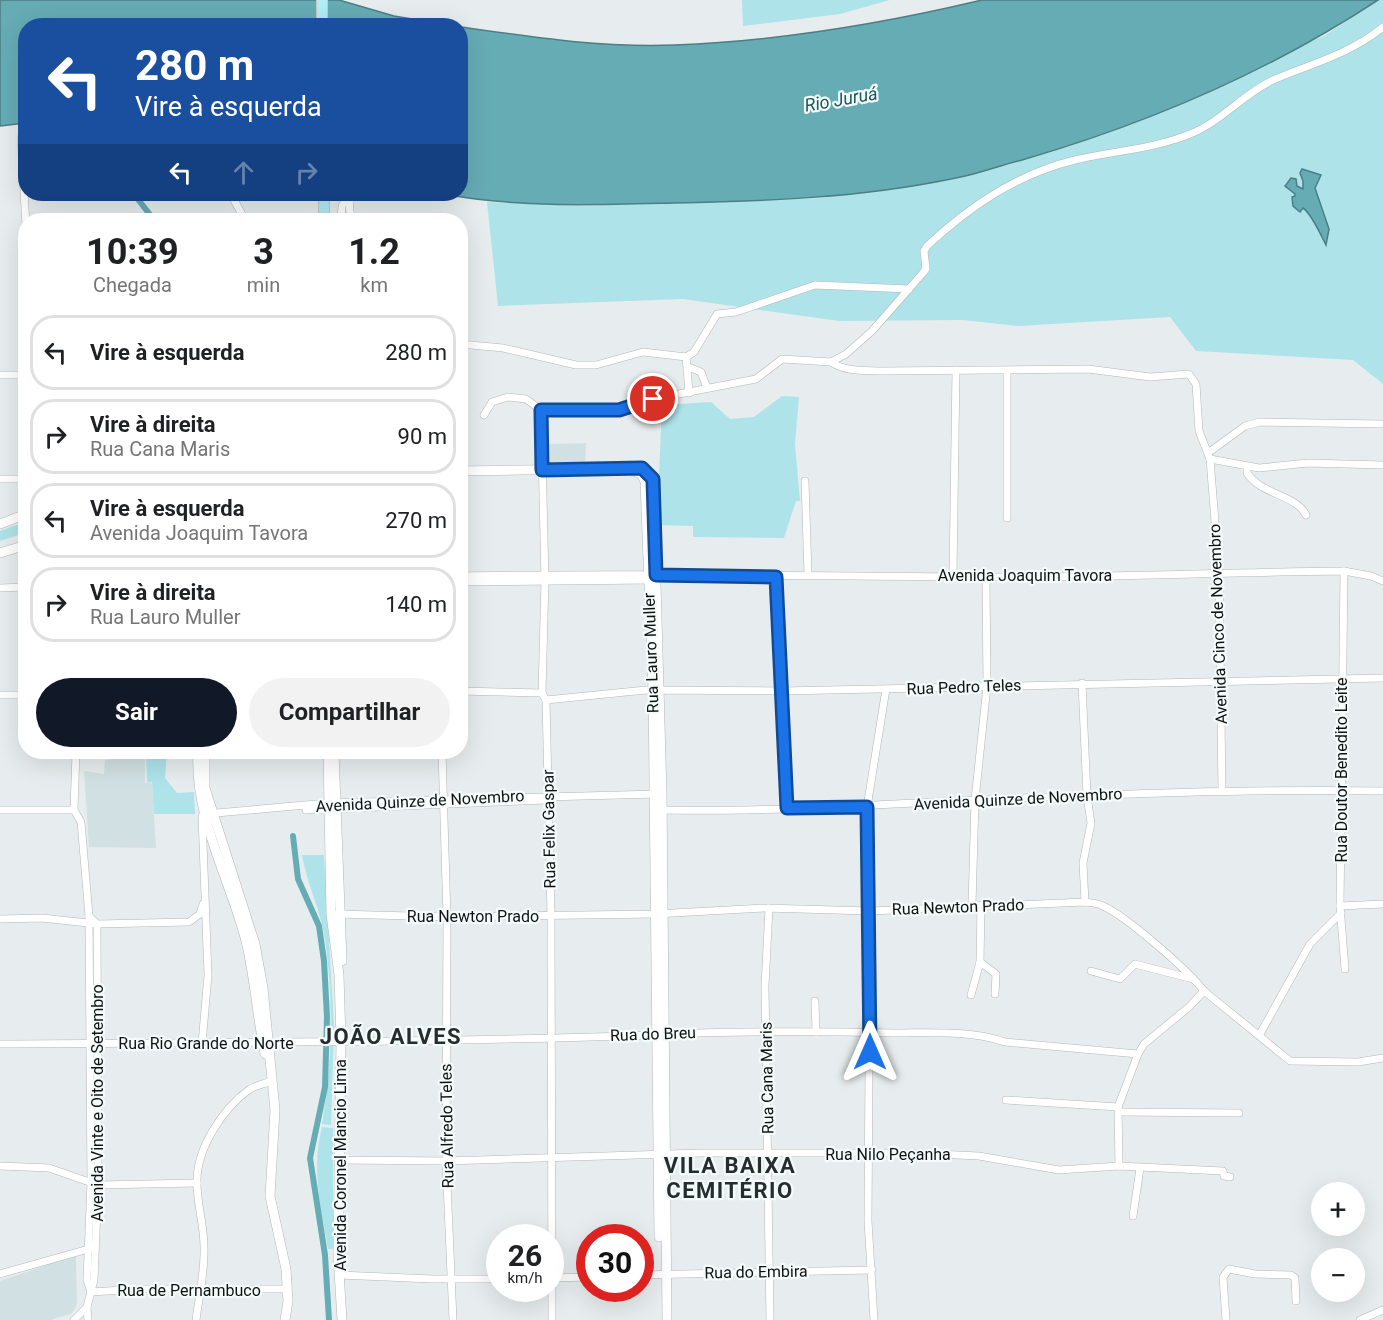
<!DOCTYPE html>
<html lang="pt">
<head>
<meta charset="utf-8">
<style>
  body { margin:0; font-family:Roboto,sans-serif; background:#f2f2f2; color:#202124; height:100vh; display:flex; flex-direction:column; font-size:22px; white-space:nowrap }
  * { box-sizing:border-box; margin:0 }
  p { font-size:20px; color:#757577 }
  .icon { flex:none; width:33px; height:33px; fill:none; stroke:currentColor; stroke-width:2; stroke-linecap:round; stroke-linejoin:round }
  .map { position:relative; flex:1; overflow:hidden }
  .sheet { position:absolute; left:18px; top:213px; width:450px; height:546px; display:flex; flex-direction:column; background:#fff; border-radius:24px; box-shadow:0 6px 24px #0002 }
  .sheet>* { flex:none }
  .top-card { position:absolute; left:18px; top:18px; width:450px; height:183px; border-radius:24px; box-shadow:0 6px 24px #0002; background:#1a4fa0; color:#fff; overflow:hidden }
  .tools { position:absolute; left:1311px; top:1182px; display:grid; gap:12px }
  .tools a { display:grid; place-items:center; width:54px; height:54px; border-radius:50%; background:#fff; box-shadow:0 6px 24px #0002; font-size:30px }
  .speed { position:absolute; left:486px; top:1224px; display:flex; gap:12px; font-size:30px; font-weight:700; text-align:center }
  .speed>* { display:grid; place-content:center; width:78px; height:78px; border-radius:50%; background:#fff; box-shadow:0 6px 24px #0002; line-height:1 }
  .speed small { font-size:15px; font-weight:400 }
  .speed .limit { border:9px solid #d22; background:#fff; color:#111 }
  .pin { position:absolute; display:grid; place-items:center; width:51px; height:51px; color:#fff; margin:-26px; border:3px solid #fff; border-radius:50%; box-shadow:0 2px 6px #0007 }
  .me { position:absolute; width:66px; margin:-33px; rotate:0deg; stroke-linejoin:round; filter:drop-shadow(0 0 4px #0008) }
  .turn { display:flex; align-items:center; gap:21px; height:126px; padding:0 18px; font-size:27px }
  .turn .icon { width:78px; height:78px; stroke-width:2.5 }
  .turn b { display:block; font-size:42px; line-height:51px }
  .lanes { display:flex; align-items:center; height:57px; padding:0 18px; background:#0003; justify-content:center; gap:30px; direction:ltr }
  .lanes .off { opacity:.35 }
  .eta { display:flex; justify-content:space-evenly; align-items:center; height:102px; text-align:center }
  .eta b { font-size:36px; font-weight:700; line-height:42px }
  .button { display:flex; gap:12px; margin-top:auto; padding:12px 18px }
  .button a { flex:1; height:69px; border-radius:36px; background:#111827; color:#fff; font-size:24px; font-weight:700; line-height:69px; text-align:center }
  .button a+a { background:#f2f2f2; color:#202124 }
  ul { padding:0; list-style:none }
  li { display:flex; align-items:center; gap:18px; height:75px; margin:0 12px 9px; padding:0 6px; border:3px solid #e0e0e0; border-radius:24px }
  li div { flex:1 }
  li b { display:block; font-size:22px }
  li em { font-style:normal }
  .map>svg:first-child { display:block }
  .built { fill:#d1e0e2 }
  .green { fill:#aee3ea }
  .water { fill:#66acb5; stroke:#4c7e84; stroke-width:1.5 }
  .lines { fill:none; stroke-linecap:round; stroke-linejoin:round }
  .canal { stroke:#66acb5; stroke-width:6 }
  .street-casing { stroke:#b1b7b8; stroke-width:8 }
  .secondary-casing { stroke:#b1b7b8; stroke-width:10 }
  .primary-casing { stroke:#c6c6c6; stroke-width:12 }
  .street { stroke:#fff; stroke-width:7 }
  .secondary { stroke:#fff; stroke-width:9 }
  .primary { stroke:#b2ecf4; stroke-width:10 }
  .route-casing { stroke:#114b97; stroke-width:15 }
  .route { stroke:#1a73e8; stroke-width:10 }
  .labels { text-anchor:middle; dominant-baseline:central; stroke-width:4.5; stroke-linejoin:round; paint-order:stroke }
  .street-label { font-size:16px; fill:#101212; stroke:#f4fbfb }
  .water-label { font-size:18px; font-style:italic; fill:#1c585f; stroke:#f4fbfb }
  .district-label { font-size:22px; font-weight:bold; letter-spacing:1.5px; fill:#272c2d; stroke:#f4fbfb }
</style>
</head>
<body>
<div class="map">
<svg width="1383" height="1320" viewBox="0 0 1383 1320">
  <rect width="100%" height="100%" fill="#e7edee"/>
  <!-- built -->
  <g class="built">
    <path d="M586 443 585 464 549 465V444Z"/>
    <path d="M145 756V783H152L156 848 89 847 84 771 104 774 105 760Z"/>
    <path d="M76 1255 77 1304 72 1313 51 1320H0V1281Z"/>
  </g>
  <!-- green -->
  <g class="green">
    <path d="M742 0H890L840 14 743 26Z"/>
    <path d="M1378 0H1383V384L1353 360 1196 351 1170 317 1019 326 963 320 839 321 683 299 498 306 487 202 583 206 822 198 952 179 1324 36Z"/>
    <path d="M782 396 799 397 795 444 800 501H796L784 538 693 537V526L657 525 662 405 711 402 730 419 754 417Z"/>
    <path d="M25 522V533L0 541V531Z"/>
    <path d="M122 752H167L165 778 177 793 194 792 195 814H154L152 782 147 783 146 755H123Z"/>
    <path d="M302 855H324L334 1026 331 1125 322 1124C332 1064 334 1001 325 940 321 911 307 884 302 855Z"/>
    <path d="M322 1127 333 1128V1249H328C321 1206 311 1170 322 1127Z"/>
  </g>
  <!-- water -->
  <g class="water">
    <path d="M0 0H339L394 16 449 25 26 26 25 123 0 126Z"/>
    <path d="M982 0H1378C1270 71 1146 124 1022 160 998 166 975 175 951 179 859 198 766 201 673 203 596 205 519 208 443 194H460L461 27C531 37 603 48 675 45 779 41 881 24 982 0Z"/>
    <path d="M1302 169 1321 175 1315 188 1329 229 1326 245C1321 235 1311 213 1303 208L1300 212 1293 206 1292 197 1295 196V194L1285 186 1291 178 1296 179 1297 186 1303 189V181L1300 173Z"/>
  </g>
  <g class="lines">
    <!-- canal -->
    <g class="canal">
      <path d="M134 194 154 220"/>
      <path d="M293 836 298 879 319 926 324 961 327 1017 325 1087 310 1158 325 1255 329 1320"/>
    </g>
    <defs>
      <g id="street">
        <path d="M21 138 26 226"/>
        <path d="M351 194C350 205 346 214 357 220"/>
        <path d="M422 194H424"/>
        <path d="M233 198 245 220"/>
        <path d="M341 220 342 206 349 194"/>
        <path d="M460 344 503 348 576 365H596L643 352 686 357 694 352 717 314 736 312 815 285 909 289"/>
        <path d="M686 357 689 393"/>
        <path d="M831 362C845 372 865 370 882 371L1088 369 1150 377 1189 374 1196 384 1199 431 1210 459 1219 572 1222 790"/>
        <path d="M688 367 701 372 707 388"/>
        <path d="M1007 371V518"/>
        <path d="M0 375H26"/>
        <path d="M541 410 545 580 542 693 546 700 551 916 552 1320"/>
        <path d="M484 415 492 402 508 397 526 399 541 410H619L653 399 756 379 782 359 831 362 846 354 872 331 922 274 926 269 924 251 927 246C970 206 1017 174 1075 160 1112 151 1154 149 1190 134 1221 122 1243 94 1273 80 1311 64 1352 53 1383 27"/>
        <path d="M1208 453 1245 426 1260 422 1383 424"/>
        <path d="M1210 459 1259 468 1308 463 1383 465"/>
        <path d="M1247 468V473C1261 495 1297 495 1306 515"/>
        <path d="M0 479H26"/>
        <path d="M805 481 808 575"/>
        <path d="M1344 571 1340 906 1345 969"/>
        <path d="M460 576C636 573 811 576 986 577 1105 578 1225 572 1344 571L1371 576 1383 581"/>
        <path d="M953 576 956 370"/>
        <path d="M776 577 787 808"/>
        <path d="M460 582 652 580"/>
        <path d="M0 588 26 587"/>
        <path d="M1082 683 1087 796 1091 823 1083 863 1085 902"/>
        <path d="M460 691 542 693"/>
        <path d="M0 695H26"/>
        <path d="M546 700 646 690 782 691 1383 678"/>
        <path d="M76 752 74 810 81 822 89 916 91 1182 87 1280 91 1292"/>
        <path d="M442 752 447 917 446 1161 453 1320"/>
        <path d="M0 810H74"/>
        <path d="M306 810 547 800"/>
        <path d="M659 810C766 812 872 805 978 800 1113 794 1248 789 1383 791"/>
        <path d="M972 905 975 800 987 686 986 577"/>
        <path d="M1340 906 1383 904"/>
        <path d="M769 908 765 986 770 1320"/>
        <path d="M337 914 447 917 655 914 764 908 870 911 1085 902C1091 903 1098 903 1103 906 1126 916 1188 970 1204 991L1290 1061 1358 1062 1383 1058"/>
        <path d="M0 919 42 918 97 924 189 922 200 914 203 904"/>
        <path d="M980 962 996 974 995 994"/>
        <path d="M1091 971 1120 979 1135 964 1193 979"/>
        <path d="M971 995 980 962 981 905"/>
        <path d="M815 1001 816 1032"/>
        <path d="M1260 1034 1310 944 1341 913"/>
        <path d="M0 1044C218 1042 435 1043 652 1035 732 1031 814 1031 895 1033 931 1033 970 1030 1005 1042L1138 1054"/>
        <path d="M202 1044 208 975 202 816 205 814 328 803 657 794"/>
        <path d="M1006 1100 1118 1107"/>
        <path d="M1119 1112 1239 1113"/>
        <path d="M341 1160 446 1161 701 1153H915L979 1156 1059 1170 1119 1166 1223 1171 1224 1176 1230 1177"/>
        <path d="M0 1166 49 1168 98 1185 197 1183"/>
        <path d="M1119 1166 1118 1107 1138 1054 1144 1044 1189 1007 1204 991"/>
        <path d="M1133 1216 1140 1168"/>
        <path d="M0 1274 92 1248"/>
        <path d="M339 1275 432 1279H500"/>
        <path d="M640 1275 872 1270"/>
        <path d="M550 1278 590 1277"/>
        <path d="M91 1292 139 1289H288"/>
        <path d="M74 1320 87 1307"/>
        <path d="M88 1320 87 1307 94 1280 98 1185 97 924 89 916"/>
        <path d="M196 1320C199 1296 205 1271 204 1247 204 1225 197 1204 197 1183 196 1149 223 1108 250 1089 256 1085 265 1084 271 1081"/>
        <path d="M874 1320 868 1221 870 911 867 807 886 689"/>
        <path d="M1226 1320 1223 1277 1229 1269 1255 1274 1291 1275 1295 1278 1296 1301"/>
        <path d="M1360 1320 1383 1310"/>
      </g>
      <g id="secondary">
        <path d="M631 470 641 474 645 481 653 689 659 1237"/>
        <path d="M460 471 642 468 653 479 662 794 667 1320"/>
        <path d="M0 524 26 514"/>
        <path d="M0 553 26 545"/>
        <path d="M198 752C194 817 230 879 246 941 255 978 257 1016 265 1054"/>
        <path d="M205 752V788L255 944 263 988 275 1110 270 1196 286 1269 288 1301 285 1320"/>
        <path d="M328 752 331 914 339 975 341 1040 338 1255 342 1320"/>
        <path d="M334 752 342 961"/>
      </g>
      <g id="primary">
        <path d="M322 0V26"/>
        <path d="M324 194V220"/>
      </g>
    </defs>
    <!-- street casing -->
    <use href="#street" class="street-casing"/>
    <!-- secondary casing -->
    <use href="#secondary" class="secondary-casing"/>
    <!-- primary casing -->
    <use href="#primary" class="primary-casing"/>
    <!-- street -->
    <use href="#street" class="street"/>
    <!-- secondary -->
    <use href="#secondary" class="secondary"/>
    <!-- primary -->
    <use href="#primary" class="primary"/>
  </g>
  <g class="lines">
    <defs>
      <path id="route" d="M653 399 619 410H541L542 470 642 468 653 479 656 575 776 577 787 808 867 807 870 1052"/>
    </defs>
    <!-- route casing -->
    <use href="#route" class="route-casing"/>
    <!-- route -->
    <use href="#route" class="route"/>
  </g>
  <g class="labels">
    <!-- street labels -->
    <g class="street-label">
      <text x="1025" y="575">Avenida Joaquim Tavora</text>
      <text transform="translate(1218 624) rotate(-92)">Avenida Cinco de Novembro</text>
      <text transform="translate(651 653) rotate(-92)">Rua Lauro Muller</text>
      <text transform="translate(964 687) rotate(-2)">Rua Pedro Teles</text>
      <text transform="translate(1341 770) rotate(-90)">Rua Doutor Benedito Leite</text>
      <text transform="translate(1018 799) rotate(-3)">Avenida Quinze de Novembro</text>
      <text transform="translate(420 801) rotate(-3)">Avenida Quinze de Novembro</text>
      <text transform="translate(549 829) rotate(-91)">Rua Felix Gaspar</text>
      <text transform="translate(958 907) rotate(-2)">Rua Newton Prado</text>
      <text x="473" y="916">Rua Newton Prado</text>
      <text transform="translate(653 1034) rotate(-2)">Rua do Breu</text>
      <text x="206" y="1043">Rua Rio Grande do Norte</text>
      <text transform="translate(767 1078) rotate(-91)">Rua Cana Maris</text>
      <text transform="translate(97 1103) rotate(-90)">Avenida Vinte e Oito de Setembro</text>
      <text transform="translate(447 1126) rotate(-91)">Rua Alfredo Teles</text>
      <text x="888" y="1154">Rua Nilo Peçanha</text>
      <text transform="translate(340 1165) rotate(-90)">Avenida Coronel Mancio Lima</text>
      <text transform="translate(756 1272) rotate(-1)">Rua do Embira</text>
      <text x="189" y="1290">Rua de Pernambuco</text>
    </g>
    <!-- water labels -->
    <g class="water-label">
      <text transform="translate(841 99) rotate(-10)">Rio Juruá</text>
    </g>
    <!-- district labels -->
    <g class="district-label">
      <text x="391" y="1036">JOÃO ALVES</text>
      <text x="730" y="1165">VILA BAIXA<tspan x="730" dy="25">CEMITÉRIO</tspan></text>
    </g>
  </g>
</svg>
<div class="tools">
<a>+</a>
<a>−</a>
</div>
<div class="speed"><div>26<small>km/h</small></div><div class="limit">30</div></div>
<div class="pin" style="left:653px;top:399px;background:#d93025"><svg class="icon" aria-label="arrive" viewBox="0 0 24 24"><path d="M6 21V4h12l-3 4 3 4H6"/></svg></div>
<svg class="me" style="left:870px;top:1052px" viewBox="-20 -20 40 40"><path d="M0-17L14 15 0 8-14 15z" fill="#1a73e8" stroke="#fff" stroke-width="4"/></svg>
<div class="top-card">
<div class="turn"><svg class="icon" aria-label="left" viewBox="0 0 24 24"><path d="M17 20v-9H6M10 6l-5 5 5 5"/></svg><div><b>280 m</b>Vire à esquerda</div></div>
<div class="lanes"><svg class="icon" aria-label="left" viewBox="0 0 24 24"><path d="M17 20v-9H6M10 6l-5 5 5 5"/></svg><svg class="icon off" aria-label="ahead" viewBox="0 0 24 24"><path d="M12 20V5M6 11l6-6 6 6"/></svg><svg class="icon off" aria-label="right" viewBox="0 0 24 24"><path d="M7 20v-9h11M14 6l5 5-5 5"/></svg></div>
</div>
<section class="sheet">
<div class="eta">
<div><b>10:39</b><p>Chegada</p></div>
<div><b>3</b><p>min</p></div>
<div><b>1.2</b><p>km</p></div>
</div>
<ul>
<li><svg class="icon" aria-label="left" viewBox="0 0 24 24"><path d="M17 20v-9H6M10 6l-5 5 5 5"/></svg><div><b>Vire à esquerda</b></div><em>280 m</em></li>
<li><svg class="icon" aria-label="right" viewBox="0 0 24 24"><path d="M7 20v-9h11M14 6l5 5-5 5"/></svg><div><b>Vire à direita</b><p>Rua Cana Maris</p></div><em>90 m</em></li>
<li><svg class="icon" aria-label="left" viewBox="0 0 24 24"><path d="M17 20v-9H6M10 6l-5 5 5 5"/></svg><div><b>Vire à esquerda</b><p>Avenida Joaquim Tavora</p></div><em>270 m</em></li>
<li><svg class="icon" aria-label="right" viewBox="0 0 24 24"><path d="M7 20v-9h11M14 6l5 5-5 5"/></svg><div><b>Vire à direita</b><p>Rua Lauro Muller</p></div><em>140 m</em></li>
</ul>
<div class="button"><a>Sair</a><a>Compartilhar</a></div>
</section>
</div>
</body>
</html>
